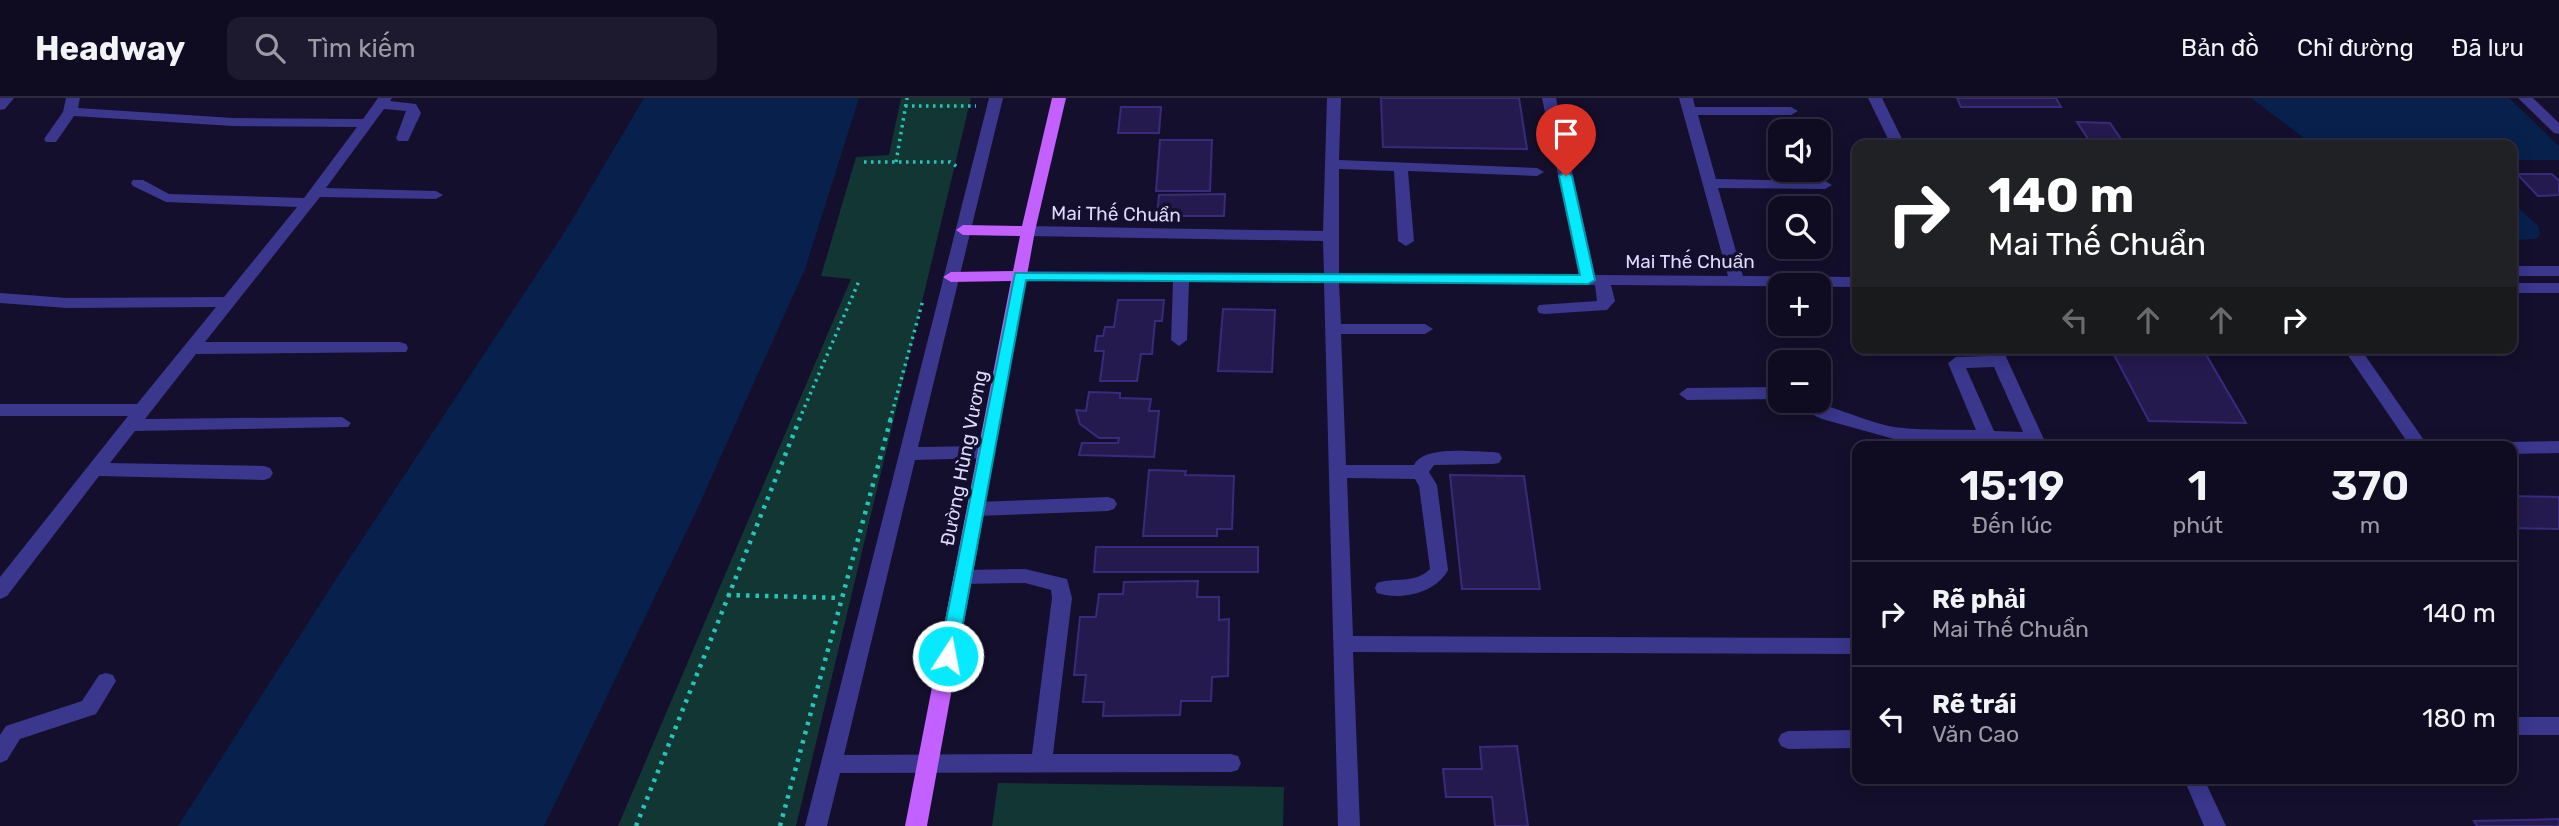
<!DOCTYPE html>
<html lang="vi">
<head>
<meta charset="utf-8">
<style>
  body { margin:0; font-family:Rubik,sans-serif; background:#1d192e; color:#f1f3f6; height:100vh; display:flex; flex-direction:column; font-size:26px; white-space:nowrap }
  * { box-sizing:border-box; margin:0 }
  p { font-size:23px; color:#9b9ba5 }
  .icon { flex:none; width:38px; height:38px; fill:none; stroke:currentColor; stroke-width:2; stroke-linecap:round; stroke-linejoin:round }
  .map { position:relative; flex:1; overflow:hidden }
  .drawer { position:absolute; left:1852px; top:343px; width:665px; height:343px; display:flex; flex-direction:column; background:#0f0b21; border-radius:14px; box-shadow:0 4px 18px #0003,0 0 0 2px #2f2b3f }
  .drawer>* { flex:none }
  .top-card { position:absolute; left:1852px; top:42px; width:665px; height:214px; border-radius:14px; box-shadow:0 4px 18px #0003,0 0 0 2px #2f2b3f; background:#202124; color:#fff; overflow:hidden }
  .fabs { position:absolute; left:1768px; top:21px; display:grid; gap:14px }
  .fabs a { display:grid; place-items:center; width:63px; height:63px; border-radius:14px; background:#0f0b21; box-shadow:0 4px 18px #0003,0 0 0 2px #2f2b3f; font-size:35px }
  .pin { position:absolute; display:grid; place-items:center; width:60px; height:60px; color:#fff; margin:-72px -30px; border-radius:50% 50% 50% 0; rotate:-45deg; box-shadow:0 0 7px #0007 }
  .pin .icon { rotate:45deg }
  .me { position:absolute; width:77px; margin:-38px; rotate:11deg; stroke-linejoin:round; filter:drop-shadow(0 0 5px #0008) }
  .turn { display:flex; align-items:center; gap:24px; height:147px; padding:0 21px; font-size:32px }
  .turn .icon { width:91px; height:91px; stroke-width:2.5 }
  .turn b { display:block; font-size:49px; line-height:60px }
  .lanes { display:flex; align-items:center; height:66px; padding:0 21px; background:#0003; justify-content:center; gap:35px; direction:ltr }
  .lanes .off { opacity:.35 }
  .eta { display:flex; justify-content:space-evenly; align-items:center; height:119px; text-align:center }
  .eta b { font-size:42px; font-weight:600; line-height:49px }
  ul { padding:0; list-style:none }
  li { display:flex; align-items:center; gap:21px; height:105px; padding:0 21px; border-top:2px solid #2f2b3f }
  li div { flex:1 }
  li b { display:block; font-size:26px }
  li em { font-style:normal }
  header { display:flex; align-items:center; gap:42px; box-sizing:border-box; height:98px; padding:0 35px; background:#0f0b21; border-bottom:2px solid #2f2b3f }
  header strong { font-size:33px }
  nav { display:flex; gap:38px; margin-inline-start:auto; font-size:24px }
  .search { width:490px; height:63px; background:#1d192e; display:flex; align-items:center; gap:18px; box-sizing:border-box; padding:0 24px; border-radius:14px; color:#9b9ba5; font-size:26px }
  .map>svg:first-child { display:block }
  .green { fill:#123634 }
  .water { fill:#07214c }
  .building { fill:#241a4e; stroke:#392b7b; stroke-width:2 }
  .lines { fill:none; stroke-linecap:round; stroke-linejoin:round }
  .path-far1 { stroke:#28c4b9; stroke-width:3.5; stroke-dasharray:2.5 4.5; stroke-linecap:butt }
  .path { stroke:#28c4b9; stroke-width:4.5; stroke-dasharray:3.5 6; stroke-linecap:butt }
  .minor { fill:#3a378d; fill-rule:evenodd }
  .major { fill:#c261ff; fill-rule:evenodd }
  .route { fill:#06e9ff; stroke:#0497a6; stroke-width:2 }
  .labels { text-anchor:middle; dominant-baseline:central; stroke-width:7; stroke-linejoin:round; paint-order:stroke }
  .street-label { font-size:19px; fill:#dedaff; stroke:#140f2c }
</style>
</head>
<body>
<header>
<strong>Headway</strong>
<div class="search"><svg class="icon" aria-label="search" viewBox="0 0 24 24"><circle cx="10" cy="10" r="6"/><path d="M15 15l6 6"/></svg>Tìm kiếm</div>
<nav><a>Bản đồ</a><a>Chỉ đường</a><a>Đã lưu</a></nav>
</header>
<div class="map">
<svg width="2559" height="728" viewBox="0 0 2559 728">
  <rect width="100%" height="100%" fill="#140f2c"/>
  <!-- green -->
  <g class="green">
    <path d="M901 0H971L796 728H618L851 181 821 178 856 59 889 57Z"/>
    <path d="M998 685 1284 689 1283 728H992Z"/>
  </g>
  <!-- water -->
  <g class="water">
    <path d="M644 0H859L805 171 694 418 544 728H178L338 478 566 132Z"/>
    <path d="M2251 0H2509L2559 48V62H2511V47H2313Z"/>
    <path d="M2511 103 2538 128 2540 137 2535 141 2511 142Z"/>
  </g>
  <!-- building -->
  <g class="building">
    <path d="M1381 0H1519L1527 51 1383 49Z"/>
    <path d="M1957 0H2056L2061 9H1961Z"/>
    <path d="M1121 9H1161L1159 35H1118Z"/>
    <path d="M2077 24 2110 25 2125 47H2092Z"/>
    <path d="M1160 42H1212L1210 93H1156Z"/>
    <path d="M2517 76H2552L2559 83V97L2538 98Z"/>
    <path d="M1225 96 1224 118H1157L1159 97Z"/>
    <path d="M1118 202H1164L1162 223H1155L1152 256H1141L1137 283H1100L1104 253H1095L1097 238H1103L1105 229H1114Z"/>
    <path d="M1223 211 1275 212 1272 274 1218 273Z"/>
    <path d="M2112 253 2205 255 2246 325 2149 323Z"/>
    <path d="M1089 294 1120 295V300L1151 301 1149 313H1159L1154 359 1079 357 1082 345H1118L1119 340H1099L1080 326 1076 312 1086 313Z"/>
    <path d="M1149 372 1186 373 1185 377 1234 378 1232 431H1217V438H1143Z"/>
    <path d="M1450 377 1524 378 1540 491H1462Z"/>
    <path d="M2511 398 2559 399V431L2511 430Z"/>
    <path d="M1096 449H1258V474H1094Z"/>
    <path d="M1198 483 1197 499H1219V522L1229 521 1228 578 1212 579 1211 603H1181L1180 617 1103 618 1104 604H1083L1086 577H1074L1080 519H1096L1099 496H1123L1124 484Z"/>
    <path d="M1517 648 1528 728H1495L1492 699H1446L1443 671H1482L1480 649Z"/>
    <path d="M2559 721V728H2477L2474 723Z"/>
  </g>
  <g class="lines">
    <!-- path-far1 -->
    <g class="path-far1">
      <path d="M905 8H976"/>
      <path d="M864 64H950L959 70"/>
      <path d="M896 64 907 0"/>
      <path d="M799 322 859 183"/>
      <path d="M890 322 923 202"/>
    </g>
    <!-- path -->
    <g class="path">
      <path d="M727 497 841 500"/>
      <path d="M636 728 800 320"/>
      <path d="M780 728 891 320"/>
    </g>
    <!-- minor -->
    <g class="minor">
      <path d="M0 0H14L5 11 0 12Z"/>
      <path d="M66 0H80L78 10 233 20 363 21 378 0H392L390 3 416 6 421 15 408 43H398L396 40 406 13 384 11 326 90 436 93 443 97 436 101 320 99 205 244H400L406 246 408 250 406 254 196 256 145 321 342 319 351 325 348 329 135 333 110 365 264 368 270 370 273 375 270 380 264 382 99 378 7 498 0 501V479L128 318H0V306H137L216 209 67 210 0 205V195L67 200 224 199 297 109 166 104 133 88 131 85 133 82H143L169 96 304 100 357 29 233 28 74 18 56 44H46L44 41 63 14Z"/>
      <path d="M989 0H1003L918 349 987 348 993 349 996 354 993 359 987 360 915 362 844 657 1032 656 1052 500 1051 492 1025 485 963 486 956 484 954 479 956 474 963 472 1025 471 1067 481 1072 500 1053 656H1231L1238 658 1241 665 1238 672 1231 674 840 675 827 728H805Z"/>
      <path d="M1327 0H1341L1339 62 1537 70 1544 74 1537 78 1408 73 1414 143 1406 148 1398 143 1394 73 1339 71V175L1579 177 1542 0H1556L1595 177 1728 178 1679 0H1693L1695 9H1791L1798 13 1791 17H1698L1716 81 1825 83 1832 87 1825 91 1718 90 1743 178 1857 179V189L1611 187 1615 203 1607 212 1545 216 1539 215 1537 211 1539 207 1597 203 1595 187 1339 185 1341 226H1425L1433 231 1425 236H1341L1346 367H1414C1424 347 1472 354 1493 354L1499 355 1502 360 1499 365 1493 366 1434 367 1429 374 1437 387 1448 472C1436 495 1401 503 1377 495L1375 490 1377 485C1395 479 1415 486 1430 471L1419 388 1415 381 1347 380 1353 538 1857 540V556L1353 554 1360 728H1338L1324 185 1189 184 1187 242 1179 248 1171 242 1173 184 1020 183 1012 178 1020 173 1324 175 1323 143 1028 138 1021 133 1028 128 1323 133Z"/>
      <path d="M1868 0H1882L1905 47H1891Z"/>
      <path d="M2518 0H2533L2559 25V36L2554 35Z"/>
      <rect x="2511" y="168" width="48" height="10"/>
      <rect x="2511" y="185" width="48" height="10"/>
      <path d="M1986 250H2002L2047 348 1894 341 1822 321 1792 307 1790 303C1825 301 1858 323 1894 329 1921 333 1949 331 1976 332L1948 265 1956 259 1989 258ZM1994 269 2023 334 1994 333 1966 270Z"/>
      <path d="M2343 250H2360L2428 348H2410Z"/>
      <path d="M1780 289V301L1687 302 1679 296 1687 290Z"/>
      <path d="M2559 343V355L2511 356V348H2503L2511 344Z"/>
      <path d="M1108 399 1114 401 1117 406 1114 411 1108 413 976 418 970 416 967 411 970 406 976 404Z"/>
      <path d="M106 575 113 577 116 583 96 616 20 641 7 662 0 665V637L6 628 82 603 99 577Z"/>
      <rect x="2511" y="619" width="48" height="18"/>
      <path d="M1857 632V650L1788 651 1781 648 1778 642 1781 636 1788 633Z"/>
      <path d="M2184 681H2204L2226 728H2204Z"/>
    </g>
    <!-- major -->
    <path class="major" d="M1052 0H1066L1035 133 927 728H905L1011 183 951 184 943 179 951 174 1013 173 1020 138 963 137 956 132 963 127 1022 128Z"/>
  </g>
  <!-- route -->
  <path class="route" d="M1566 74 1572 78 1595 182 1588 186 1026 182 957 558 954 563 948 566 942 563 939 558 1015 175 1580 177 1559 78Z"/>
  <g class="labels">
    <!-- street labels -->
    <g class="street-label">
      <text transform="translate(1116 116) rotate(1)">Mai Thế Chuẩn</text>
      <text x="1690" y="163">Mai Thế Chuẩn</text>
      <text transform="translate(964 360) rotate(-79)">Đường Hùng Vương</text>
    </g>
  </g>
</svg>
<div class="fabs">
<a><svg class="icon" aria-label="sound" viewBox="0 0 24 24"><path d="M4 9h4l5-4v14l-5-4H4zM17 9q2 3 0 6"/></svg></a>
<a><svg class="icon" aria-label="search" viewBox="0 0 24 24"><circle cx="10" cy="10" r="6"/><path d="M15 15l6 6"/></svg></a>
<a>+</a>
<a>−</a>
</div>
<div class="pin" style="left:1566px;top:78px;background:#d93025"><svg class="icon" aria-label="arrive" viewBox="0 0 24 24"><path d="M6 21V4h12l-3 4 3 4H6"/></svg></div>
<svg class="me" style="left:948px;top:558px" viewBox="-20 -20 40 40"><circle r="17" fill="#06e9ff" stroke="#fff" stroke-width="3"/><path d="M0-11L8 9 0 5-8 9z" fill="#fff"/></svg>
<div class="top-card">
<div class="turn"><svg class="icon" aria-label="right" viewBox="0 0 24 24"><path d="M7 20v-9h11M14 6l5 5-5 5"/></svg><div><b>140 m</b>Mai Thế Chuẩn</div></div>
<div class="lanes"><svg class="icon off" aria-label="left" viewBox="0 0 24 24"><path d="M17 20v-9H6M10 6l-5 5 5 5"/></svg><svg class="icon off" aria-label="ahead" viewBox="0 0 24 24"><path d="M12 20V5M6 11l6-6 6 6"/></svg><svg class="icon off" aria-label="ahead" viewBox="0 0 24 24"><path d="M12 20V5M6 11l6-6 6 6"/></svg><svg class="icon" aria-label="right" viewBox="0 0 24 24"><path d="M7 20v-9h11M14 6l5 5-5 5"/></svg></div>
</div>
<section class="drawer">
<div class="eta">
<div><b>15:19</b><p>Đến lúc</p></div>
<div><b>1</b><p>phút</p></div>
<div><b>370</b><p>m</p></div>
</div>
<ul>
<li><svg class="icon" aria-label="right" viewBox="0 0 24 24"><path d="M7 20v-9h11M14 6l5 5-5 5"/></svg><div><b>Rẽ phải</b><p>Mai Thế Chuẩn</p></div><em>140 m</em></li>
<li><svg class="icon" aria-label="left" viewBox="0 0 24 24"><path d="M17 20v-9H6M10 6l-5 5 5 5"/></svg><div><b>Rẽ trái</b><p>Văn Cao</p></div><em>180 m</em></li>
</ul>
</section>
</div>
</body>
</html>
